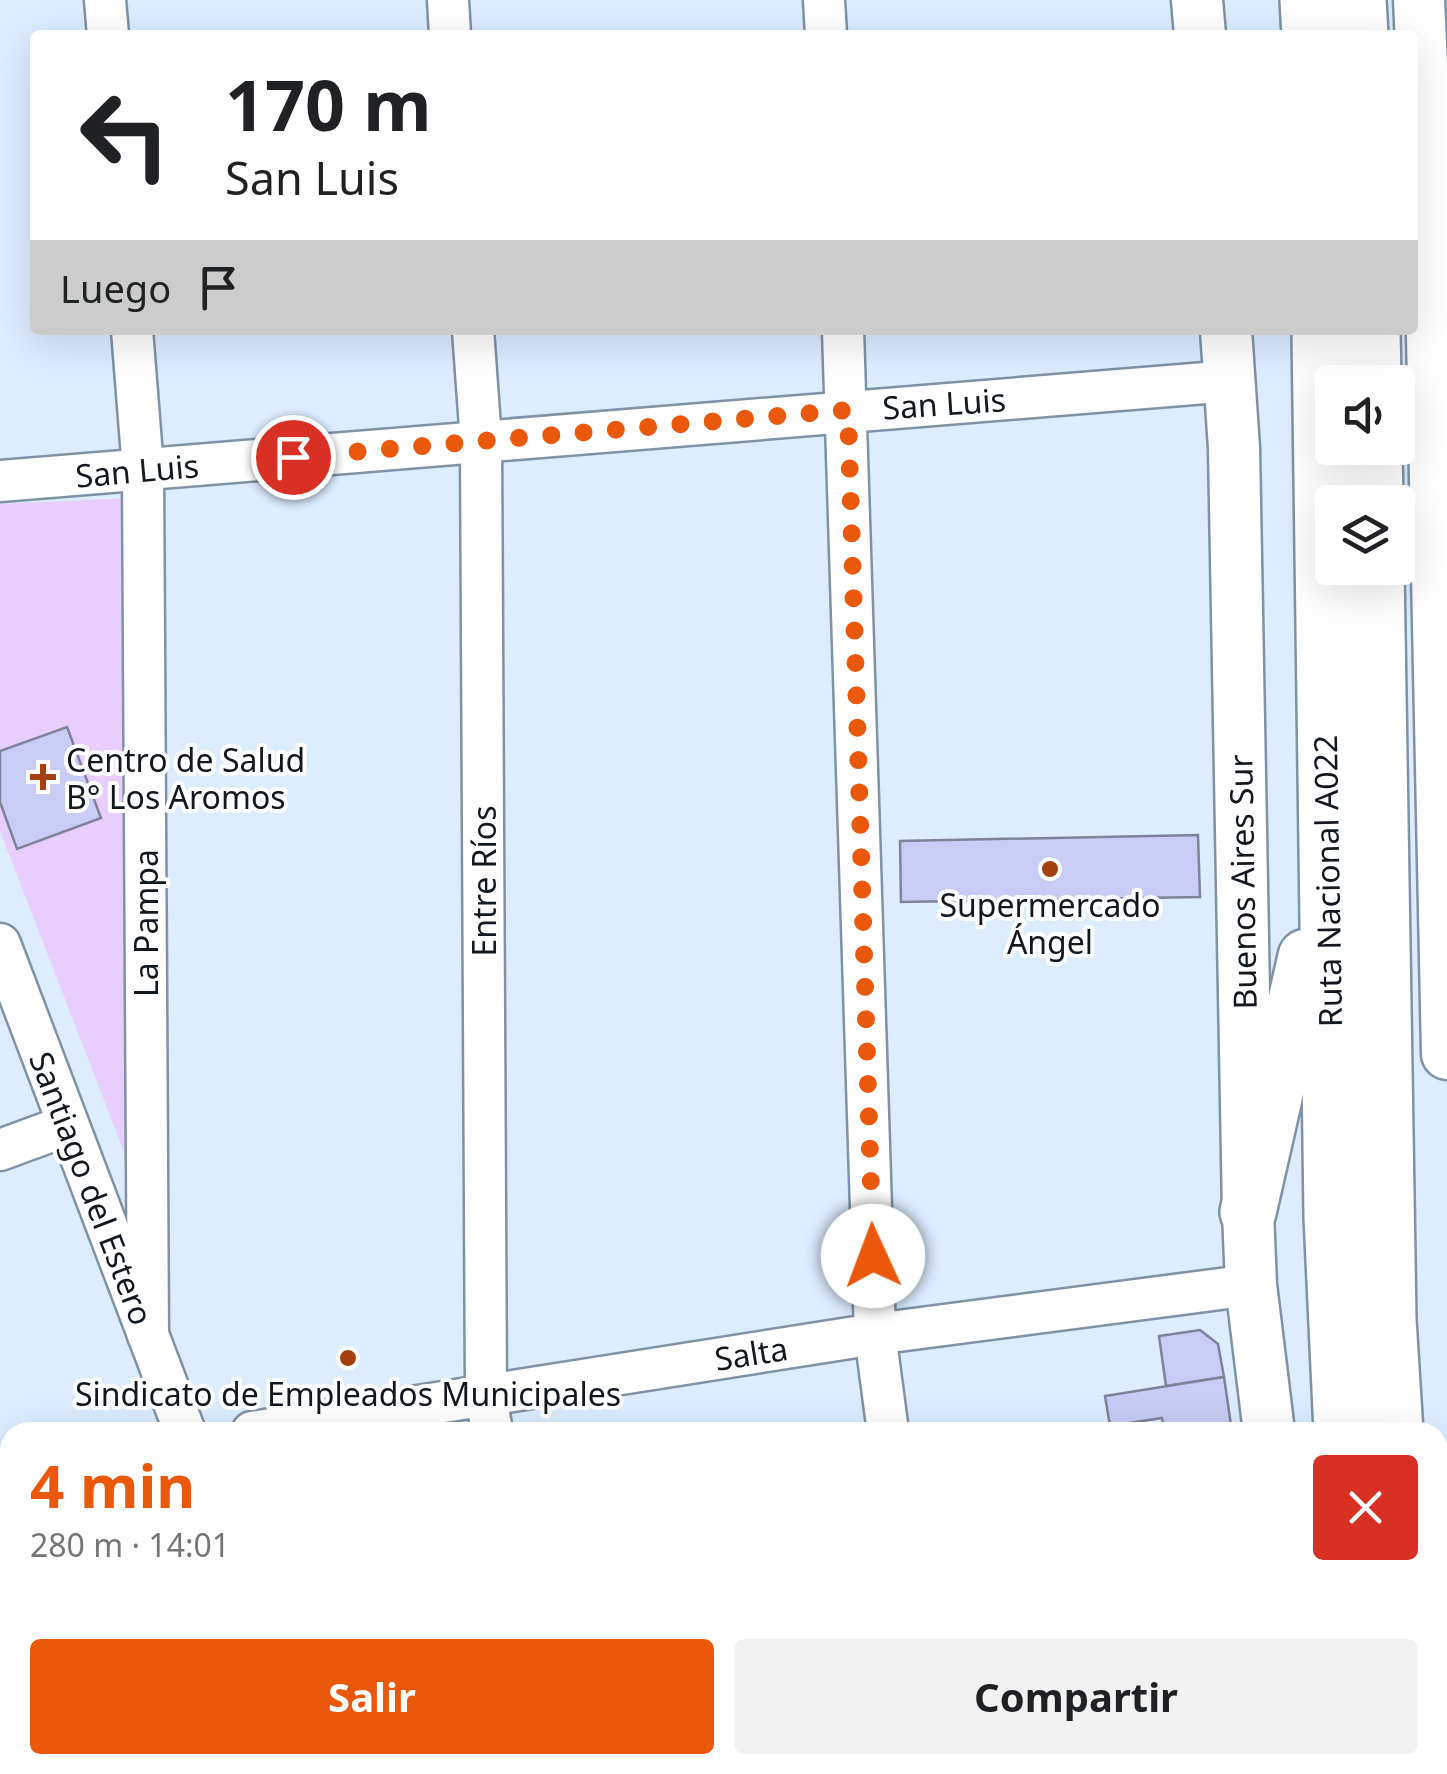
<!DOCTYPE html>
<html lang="es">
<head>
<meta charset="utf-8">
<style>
  body { margin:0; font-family:"Noto Sans",sans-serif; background:#f2f2f2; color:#202124; height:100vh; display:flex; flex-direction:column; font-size:38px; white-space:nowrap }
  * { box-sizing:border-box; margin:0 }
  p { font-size:32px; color:#757577 }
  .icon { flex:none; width:55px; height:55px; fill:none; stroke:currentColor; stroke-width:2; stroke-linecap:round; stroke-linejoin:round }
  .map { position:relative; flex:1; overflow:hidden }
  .sheet { position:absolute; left:0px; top:1422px; width:1448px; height:352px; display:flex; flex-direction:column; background:#fff; border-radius:30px 30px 0 0; box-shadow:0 10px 40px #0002 }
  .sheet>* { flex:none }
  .hud { position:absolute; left:30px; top:30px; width:1388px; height:305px; border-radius:10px; box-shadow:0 10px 40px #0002; background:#fff; color:#202124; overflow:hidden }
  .fabs { position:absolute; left:1315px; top:365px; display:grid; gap:20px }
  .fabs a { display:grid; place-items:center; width:100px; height:100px; border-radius:10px; background:#fff; box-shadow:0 10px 40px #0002; font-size:50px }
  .pin { position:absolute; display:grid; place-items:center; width:85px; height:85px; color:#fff; margin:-42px; border:5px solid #fff; border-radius:50%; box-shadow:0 2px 10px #0007 }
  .me { position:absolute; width:110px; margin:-55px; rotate:358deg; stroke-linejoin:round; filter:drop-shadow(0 0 8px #0008) }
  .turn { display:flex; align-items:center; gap:35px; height:210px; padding:0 30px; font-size:45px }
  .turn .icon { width:130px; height:130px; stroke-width:2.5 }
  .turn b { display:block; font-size:70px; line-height:85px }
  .then { display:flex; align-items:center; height:95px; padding:0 30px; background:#0003; gap:20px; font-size:38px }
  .round { display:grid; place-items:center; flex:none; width:105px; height:105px; border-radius:10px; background:#f2f2f2 }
  .overview { display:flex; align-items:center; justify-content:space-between; height:170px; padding:0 30px }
  h1 { font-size:60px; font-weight:700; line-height:75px; color:#ea580c }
  .button { display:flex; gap:20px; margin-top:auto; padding:20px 30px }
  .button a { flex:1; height:115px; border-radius:10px; background:#ea580c; color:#fff; font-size:40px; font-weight:700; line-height:115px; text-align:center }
  .button a+a { background:#f2f2f2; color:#202124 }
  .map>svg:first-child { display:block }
  .green { fill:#e8cefc }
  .building { fill:#c8ccf6; stroke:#7f829a; stroke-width:2.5 }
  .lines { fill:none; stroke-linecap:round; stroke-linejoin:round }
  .minor-casing { stroke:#8092a6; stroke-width:45 }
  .major-casing { stroke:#8092a6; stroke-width:55 }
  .highway-casing { stroke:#8092a6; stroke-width:60 }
  .minor { stroke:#fff; stroke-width:40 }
  .major { stroke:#fff; stroke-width:50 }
  .highway { stroke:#fff; stroke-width:55 }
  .route { stroke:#ea580c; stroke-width:18; stroke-dasharray:0 32.4 }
  .poi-dot { fill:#a54011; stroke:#fff; stroke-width:4 }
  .labels { text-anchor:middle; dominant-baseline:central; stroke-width:8; stroke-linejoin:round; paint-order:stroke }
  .street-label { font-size:32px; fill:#11181f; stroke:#fff }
  .poi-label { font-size:32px; fill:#11181f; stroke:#fff }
</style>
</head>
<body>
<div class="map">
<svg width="1447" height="1774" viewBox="0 0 1447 1774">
  <rect width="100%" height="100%" fill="#ddedfe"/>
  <!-- green -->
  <g class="green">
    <path d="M132 498 126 1157 0 831V504Z"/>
    <path d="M456 1418 458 1432H357Z"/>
    <path d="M358 1765H514L515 1774H362Z"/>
  </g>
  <!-- building -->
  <g class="building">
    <path d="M67 727 101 818 17 849 0 802V751Z"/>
    <path d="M1198 835 1200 897 901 902 900 841Z"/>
    <path d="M1200 1330 1218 1344 1224 1377 1166 1386 1159 1336Z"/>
    <path d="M1224 1377 1232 1432H1165L1162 1418 1110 1426 1105 1396Z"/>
    <path d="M1198 1765H1265L1266 1774H1199Z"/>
  </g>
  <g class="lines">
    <defs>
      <g id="minor">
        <path d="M105 0 108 35"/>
        <path d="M448 0 450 35"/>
        <path d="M824 0 826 35"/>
        <path d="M132 330 143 469 148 1335"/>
        <path d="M473 330 481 441 486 1395 492 1432"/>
        <path d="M843 330 875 1334 888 1432"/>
        <path d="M0 481 1230 381"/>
        <path d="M0 944 185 1432"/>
        <path d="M0 1150 68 1125"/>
        <path d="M252 1432 875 1334 1251 1285"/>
        <path d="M0 1513 10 1510"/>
        <path d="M547 1765 549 1774"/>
        <path d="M930 1765 931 1774"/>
        <path d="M260 1774 286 1765"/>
      </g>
      <g id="major">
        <path d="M1197 0 1200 35"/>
        <path d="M1419 0 1430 240 1447 1054"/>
        <path d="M1226 330 1234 448 1248 1212 1251 1285 1269 1432"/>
        <path d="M1317 1765 1319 1774"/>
      </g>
      <g id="highway">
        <path d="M1308 0 1310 35"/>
        <path d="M1358 0 1360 35"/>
        <path d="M1320 330 1332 1217 1342 1432"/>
        <path d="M1372 330 1373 382"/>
        <path d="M1374 448 1375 502"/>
        <path d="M1376 568 1388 1320 1395 1432"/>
        <path d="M1248 1212 1306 957"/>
        <path d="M1438 1753 1441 1774"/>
        <path d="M1388 1765 1390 1774"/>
      </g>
    </defs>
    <!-- minor casing -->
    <use href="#minor" class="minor-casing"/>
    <!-- major casing -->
    <use href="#major" class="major-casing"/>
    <!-- highway casing -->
    <use href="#highway" class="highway-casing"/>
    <!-- minor -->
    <use href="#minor" class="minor"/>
    <!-- major -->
    <use href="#major" class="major"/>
    <!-- highway -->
    <use href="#highway" class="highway"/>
  </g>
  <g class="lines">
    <!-- route -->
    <path class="route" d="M293 457 848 410 873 1256"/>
  </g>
  <!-- markers -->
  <g class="poi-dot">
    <path d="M38 762h10v10h10v10h-10v10h-10v-10h-10v-10h10z"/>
    <circle cx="1050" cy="869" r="10"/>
    <circle cx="348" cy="1358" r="10"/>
  </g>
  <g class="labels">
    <!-- street labels -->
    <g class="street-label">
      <text transform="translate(944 403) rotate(-4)">San Luis</text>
      <text transform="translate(137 470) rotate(-5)">San Luis</text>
      <text transform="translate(483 881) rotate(-90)">Entre Ríos</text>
      <text transform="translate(1327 881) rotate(-91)">Ruta Nacional A022</text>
      <text transform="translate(1242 882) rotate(-91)">Buenos Aires Sur</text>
      <text transform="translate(145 923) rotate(-90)">La Pampa</text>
      <text transform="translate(92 1188) rotate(69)">Santiago del Estero</text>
      <text transform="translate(751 1353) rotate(-9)">Salta</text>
    </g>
    <!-- poi labels -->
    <g class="poi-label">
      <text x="66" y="759" text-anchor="start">Centro de Salud<tspan x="66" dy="37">B° Los Aromos</tspan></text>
      <text x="1050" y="904">Supermercado<tspan x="1050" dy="37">Ángel</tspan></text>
      <text x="348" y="1393">Sindicato de Empleados Municipales</text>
    </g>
  </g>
</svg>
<div class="fabs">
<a><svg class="icon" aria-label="sound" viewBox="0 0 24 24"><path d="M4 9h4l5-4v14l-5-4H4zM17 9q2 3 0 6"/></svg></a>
<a><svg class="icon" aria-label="layers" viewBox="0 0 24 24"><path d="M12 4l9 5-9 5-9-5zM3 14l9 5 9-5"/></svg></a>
</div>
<div class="pin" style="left:293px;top:457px;background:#d93025"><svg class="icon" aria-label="arrive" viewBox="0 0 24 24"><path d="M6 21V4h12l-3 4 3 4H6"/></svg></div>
<svg class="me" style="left:873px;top:1256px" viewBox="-20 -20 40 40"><circle r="19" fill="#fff"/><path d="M0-13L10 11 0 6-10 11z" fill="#ea580c"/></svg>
<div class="hud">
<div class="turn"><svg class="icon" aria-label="left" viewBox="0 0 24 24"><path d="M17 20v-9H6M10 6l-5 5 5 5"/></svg><div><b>170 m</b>San Luis</div></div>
<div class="then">Luego<svg class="icon" aria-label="arrive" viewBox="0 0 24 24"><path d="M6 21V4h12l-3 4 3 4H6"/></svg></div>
</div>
<section class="sheet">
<div class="overview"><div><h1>4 min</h1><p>280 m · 14:01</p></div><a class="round" style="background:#d93025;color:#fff"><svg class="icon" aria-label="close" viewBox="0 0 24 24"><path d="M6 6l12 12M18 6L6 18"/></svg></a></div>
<div class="button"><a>Salir</a><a>Compartir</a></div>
</section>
</div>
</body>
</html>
